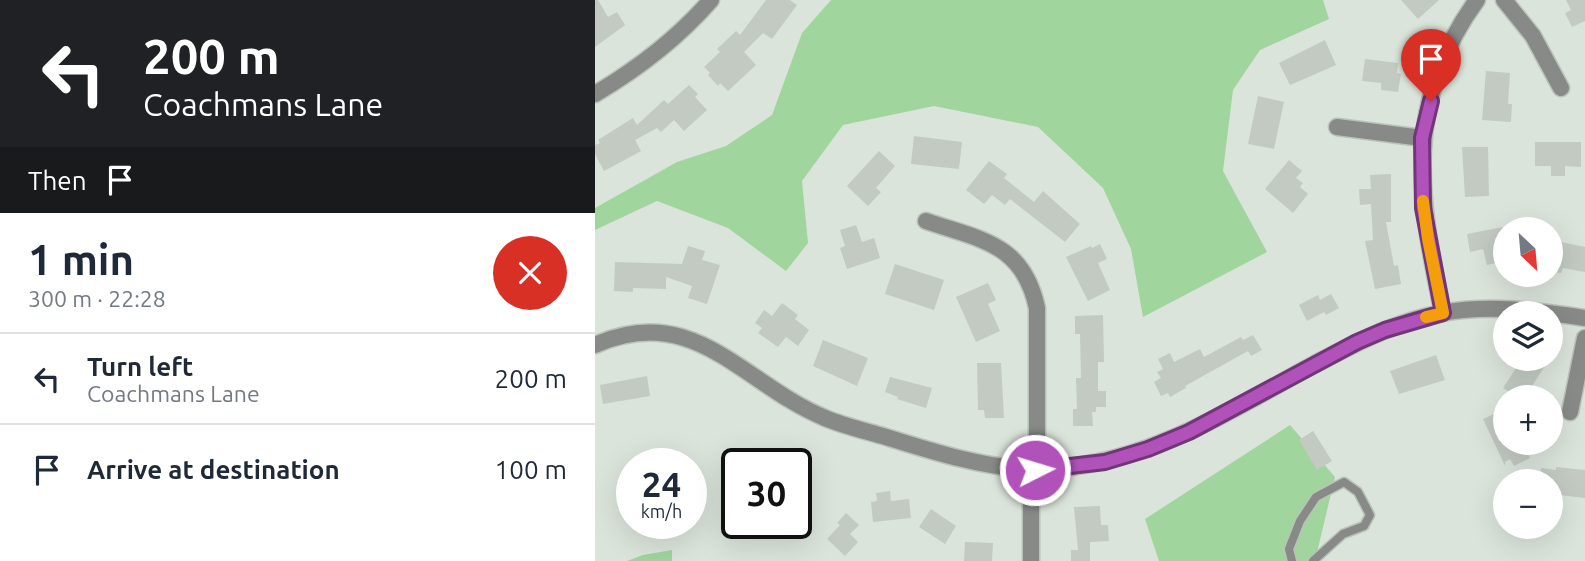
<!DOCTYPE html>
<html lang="en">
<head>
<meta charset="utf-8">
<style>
  body { margin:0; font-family:Ubuntu,sans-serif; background:#f2f2f3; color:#1f2937; height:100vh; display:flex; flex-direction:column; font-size:26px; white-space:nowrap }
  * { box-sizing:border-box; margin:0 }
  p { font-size:23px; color:#747a83 }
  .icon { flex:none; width:38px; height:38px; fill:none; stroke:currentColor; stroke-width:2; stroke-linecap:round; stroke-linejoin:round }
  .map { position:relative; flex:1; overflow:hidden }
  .details { display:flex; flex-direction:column; background:#fff; width:595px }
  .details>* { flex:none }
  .top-card { background:#202124; color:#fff; overflow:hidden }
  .needle { width:46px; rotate:154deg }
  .buttons { position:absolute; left:898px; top:217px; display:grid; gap:14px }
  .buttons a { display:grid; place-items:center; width:70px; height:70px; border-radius:50%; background:#fff; box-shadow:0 7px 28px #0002; font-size:35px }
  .speed { position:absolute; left:21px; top:448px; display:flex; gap:14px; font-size:35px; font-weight:700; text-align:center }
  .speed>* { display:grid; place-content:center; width:91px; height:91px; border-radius:50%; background:#fff; box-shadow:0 7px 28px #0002; line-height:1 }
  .speed small { font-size:18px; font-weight:400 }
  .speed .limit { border:4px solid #111; border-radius:10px; background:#fff; color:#111 }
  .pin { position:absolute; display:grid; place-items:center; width:60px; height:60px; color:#fff; margin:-72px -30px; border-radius:50% 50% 50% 0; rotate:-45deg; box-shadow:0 0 7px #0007 }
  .pin .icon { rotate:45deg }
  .me { position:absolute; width:77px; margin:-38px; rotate:85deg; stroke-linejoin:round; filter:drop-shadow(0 0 5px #0008) }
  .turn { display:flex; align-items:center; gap:24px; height:147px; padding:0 28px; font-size:32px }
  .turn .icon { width:91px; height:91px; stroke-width:2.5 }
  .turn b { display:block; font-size:49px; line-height:60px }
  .then { display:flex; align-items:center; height:66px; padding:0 28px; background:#0003; gap:14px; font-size:26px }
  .round { display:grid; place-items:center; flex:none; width:74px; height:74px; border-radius:37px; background:#f2f2f3 }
  .headline { display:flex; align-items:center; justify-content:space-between; height:119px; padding:0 28px }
  h1 { font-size:42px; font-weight:700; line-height:52px }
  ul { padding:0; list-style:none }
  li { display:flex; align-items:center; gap:21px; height:91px; padding:0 28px; border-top:2px solid #e0e1e3 }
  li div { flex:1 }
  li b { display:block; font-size:26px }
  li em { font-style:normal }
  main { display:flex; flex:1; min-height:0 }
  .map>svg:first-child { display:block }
  .green { fill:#a0d59e }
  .building { fill:#c2cac2 }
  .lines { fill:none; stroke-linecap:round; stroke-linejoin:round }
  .lane-casing { stroke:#bac2ba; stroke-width:11 }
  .street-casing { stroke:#bac2ba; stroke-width:19 }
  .lane { stroke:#878a86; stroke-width:8 }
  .street { stroke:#878a86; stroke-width:16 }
  .route-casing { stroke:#73357a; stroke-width:18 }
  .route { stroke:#b152bb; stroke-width:12 }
  .slow { stroke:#f59e0b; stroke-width:12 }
</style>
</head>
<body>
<main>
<section class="details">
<div class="top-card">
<div class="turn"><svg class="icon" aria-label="left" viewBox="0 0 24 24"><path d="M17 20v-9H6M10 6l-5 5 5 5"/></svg><div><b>200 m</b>Coachmans Lane</div></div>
<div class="then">Then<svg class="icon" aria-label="arrive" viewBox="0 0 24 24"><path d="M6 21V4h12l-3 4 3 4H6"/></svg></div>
</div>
<div class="headline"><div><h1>1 min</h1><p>300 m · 22:28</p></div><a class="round" style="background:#d93025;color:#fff"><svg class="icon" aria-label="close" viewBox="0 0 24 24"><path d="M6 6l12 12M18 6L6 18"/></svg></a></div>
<ul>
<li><svg class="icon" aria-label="left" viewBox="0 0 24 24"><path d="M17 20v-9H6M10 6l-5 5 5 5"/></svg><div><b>Turn left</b><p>Coachmans Lane</p></div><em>200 m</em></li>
<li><svg class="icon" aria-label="arrive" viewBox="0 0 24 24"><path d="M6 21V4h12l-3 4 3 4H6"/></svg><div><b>Arrive at destination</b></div><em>100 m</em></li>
</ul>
</section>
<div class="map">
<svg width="990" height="561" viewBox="0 0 990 561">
  <rect width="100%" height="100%" fill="#dbe4db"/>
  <!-- green -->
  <g class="green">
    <path d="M236 0H728L734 19 665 50 638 90 628 171 672 252 548 317 536 249 508 188 443 127 339 106 248 125 207 181 213 243 191 271 133 228 62 201 0 230V208L82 162 131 146 177 115 207 33Z"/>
    <path d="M695 425 740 477 720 561H564L550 519Z"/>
    <path d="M77 550V561H32L48 555Z"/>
  </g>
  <!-- building -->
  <g class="building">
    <path d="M0 0H3L13 17 22 12 30 25 0 47Z"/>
    <path d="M171 0H195L202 5 177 39 168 33 149 52 161 65 133 91 125 83 123 86 113 75 115 73 109 67 125 52 122 49 141 31 145 35Z"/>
    <path d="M806 0H844L823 19Z"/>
    <path d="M971 0H990V21L977 27 970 13 976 10Z"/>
    <path d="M730 40 741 65 695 85 684 63Z"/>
    <path d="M770 59 803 63 802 73 806 74 803 92 786 90V83L767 81Z"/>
    <path d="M891 71 915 73 913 104H917L916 122 887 120Z"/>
    <path d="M94 85 103 94 100 97 112 110 89 131 79 120 66 132 62 128 40 140 46 151 9 171 0 154V145L5 143 3 140 38 118 42 125 69 100 73 104Z"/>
    <path d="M663 96 689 102 679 149 653 144Z"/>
    <path d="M319 136 367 142 364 169 316 164Z"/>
    <path d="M940 142H986V167L970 166V176H956V166H940Z"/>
    <path d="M867 147H893L894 196 870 197Z"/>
    <path d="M284 151 300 166 281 188 286 192 273 206 252 186Z"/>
    <path d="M694 160 707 171 701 178 708 183 705 187 713 194 698 213 670 189Z"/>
    <path d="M394 161 412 174 409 178 439 202 448 191 485 224 470 242 415 199 410 205 397 195 389 204 371 190Z"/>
    <path d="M796 174V222H791L799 266 803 265 806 284 780 289 770 241 778 240 776 204 765 205 764 189H776L775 175Z"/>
    <path d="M261 225 267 242 279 238 285 258 252 269 245 248 250 246 245 230Z"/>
    <path d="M908 227 910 261 892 265 888 249 875 252 872 234Z"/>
    <path d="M956 240 990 247V272L968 268 966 273 956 272Z"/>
    <path d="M505 244 512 259 503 263 515 290 493 301 471 257 496 246 497 248Z"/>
    <path d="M93 246 110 251 107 260 125 265 112 304 93 298 97 286 71 277V289L38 288V292L19 291 20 262 87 264Z"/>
    <path d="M300 264 349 280 339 310 290 294Z"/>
    <path d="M393 283 401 300 393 304 405 331 381 342 361 297Z"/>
    <path d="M736 294 744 308 731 315 729 312 712 321 704 305 723 295 725 300Z"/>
    <path d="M187 303 203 315 200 319 214 330 203 346 191 337 183 347 163 333 167 328 160 323 169 310 177 316Z"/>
    <path d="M508 315 509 362H503V391H511V407H501V412H497L498 426H478V409H482L481 378H486L485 334H480V316Z"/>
    <path d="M658 335 667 350 656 356 653 351 590 386 591 388 575 397 573 393 566 396 559 382 566 378 562 372 568 369 563 359 575 353 579 362 605 349 609 357 646 337 648 340Z"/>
    <path d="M228 340 273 358 262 386 218 366Z"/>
    <path d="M841 355 850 380 804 394 795 371Z"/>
    <path d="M927 359H954L936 388 934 386 927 397H922L908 388Z"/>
    <path d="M382 363H406L409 418H390L389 410H383Z"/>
    <path d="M52 376 55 396 8 404 5 385Z"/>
    <path d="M295 377 337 388 331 408 302 399 303 397 290 392Z"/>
    <path d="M910 409V443H928L935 458 919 466 915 459 910 462V466L888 419Z"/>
    <path d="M718 431 737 461 722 470 704 440Z"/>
    <path d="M961 467 990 470V498L956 494V481H945L946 468 961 470Z"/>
    <path d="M295 491 296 501 314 499 316 518 278 522 276 502 282 501 281 493Z"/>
    <path d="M505 506 506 525H513L514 541 495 542V561H476V550H483L479 507Z"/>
    <path d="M336 509 361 526 350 544 324 527Z"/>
    <path d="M251 513 264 525 255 534 263 542 250 556 232 539 245 525 242 523Z"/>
    <path d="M370 542 398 543 397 561H369Z"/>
  </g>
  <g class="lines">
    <defs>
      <path id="lane" d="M697 561 694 549 705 521 721 497 749 482 763 492 775 515 769 526 748 534 718 561"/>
      <g id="street">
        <path d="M909 0 938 36 966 88"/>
        <path d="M0 94C44 68 82 39 116 0"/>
        <path d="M742 127 827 138"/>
        <path d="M331 221C386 240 428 243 442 308V458L436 491V561"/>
        <path d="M848 313C823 198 808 101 882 0"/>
        <path d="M0 345C99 301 148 384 230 418 249 426 271 431 291 437 339 452 389 468 441 470 456 471 472 468 488 465 572 452 646 404 720 364 761 343 802 321 847 313 895 304 943 311 990 318"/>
        <path d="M975 412 990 338"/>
      </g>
    </defs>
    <!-- lane casing -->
    <use href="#lane" class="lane-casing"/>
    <!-- street casing -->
    <use href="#street" class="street-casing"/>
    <!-- lane -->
    <use href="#lane" class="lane"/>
    <!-- street -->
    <use href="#street" class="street"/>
  </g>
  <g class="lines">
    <defs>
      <path id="route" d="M440 470 510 462 553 449 594 432 762 342 790 330 848 313 828 208 827 138 836 101"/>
    </defs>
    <!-- route casing -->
    <use href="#route" class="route-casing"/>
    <!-- route -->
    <use href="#route" class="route"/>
    <!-- slow -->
    <path class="slow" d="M828 201 833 239 848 313 831 317"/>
  </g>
</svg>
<div class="buttons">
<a><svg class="needle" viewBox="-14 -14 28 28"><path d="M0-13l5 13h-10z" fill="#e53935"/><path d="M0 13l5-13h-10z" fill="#747a83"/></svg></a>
<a><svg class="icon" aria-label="layers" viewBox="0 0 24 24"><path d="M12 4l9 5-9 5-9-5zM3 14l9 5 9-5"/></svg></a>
<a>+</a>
<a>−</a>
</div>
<div class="speed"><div>24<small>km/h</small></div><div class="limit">30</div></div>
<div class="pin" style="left:836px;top:101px;background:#d93025"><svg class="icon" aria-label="arrive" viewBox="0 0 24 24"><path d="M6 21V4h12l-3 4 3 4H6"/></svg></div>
<svg class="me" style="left:440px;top:470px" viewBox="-20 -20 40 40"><circle r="17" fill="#b152bb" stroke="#fff" stroke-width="3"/><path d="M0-11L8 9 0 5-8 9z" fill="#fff"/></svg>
</div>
</main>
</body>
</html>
